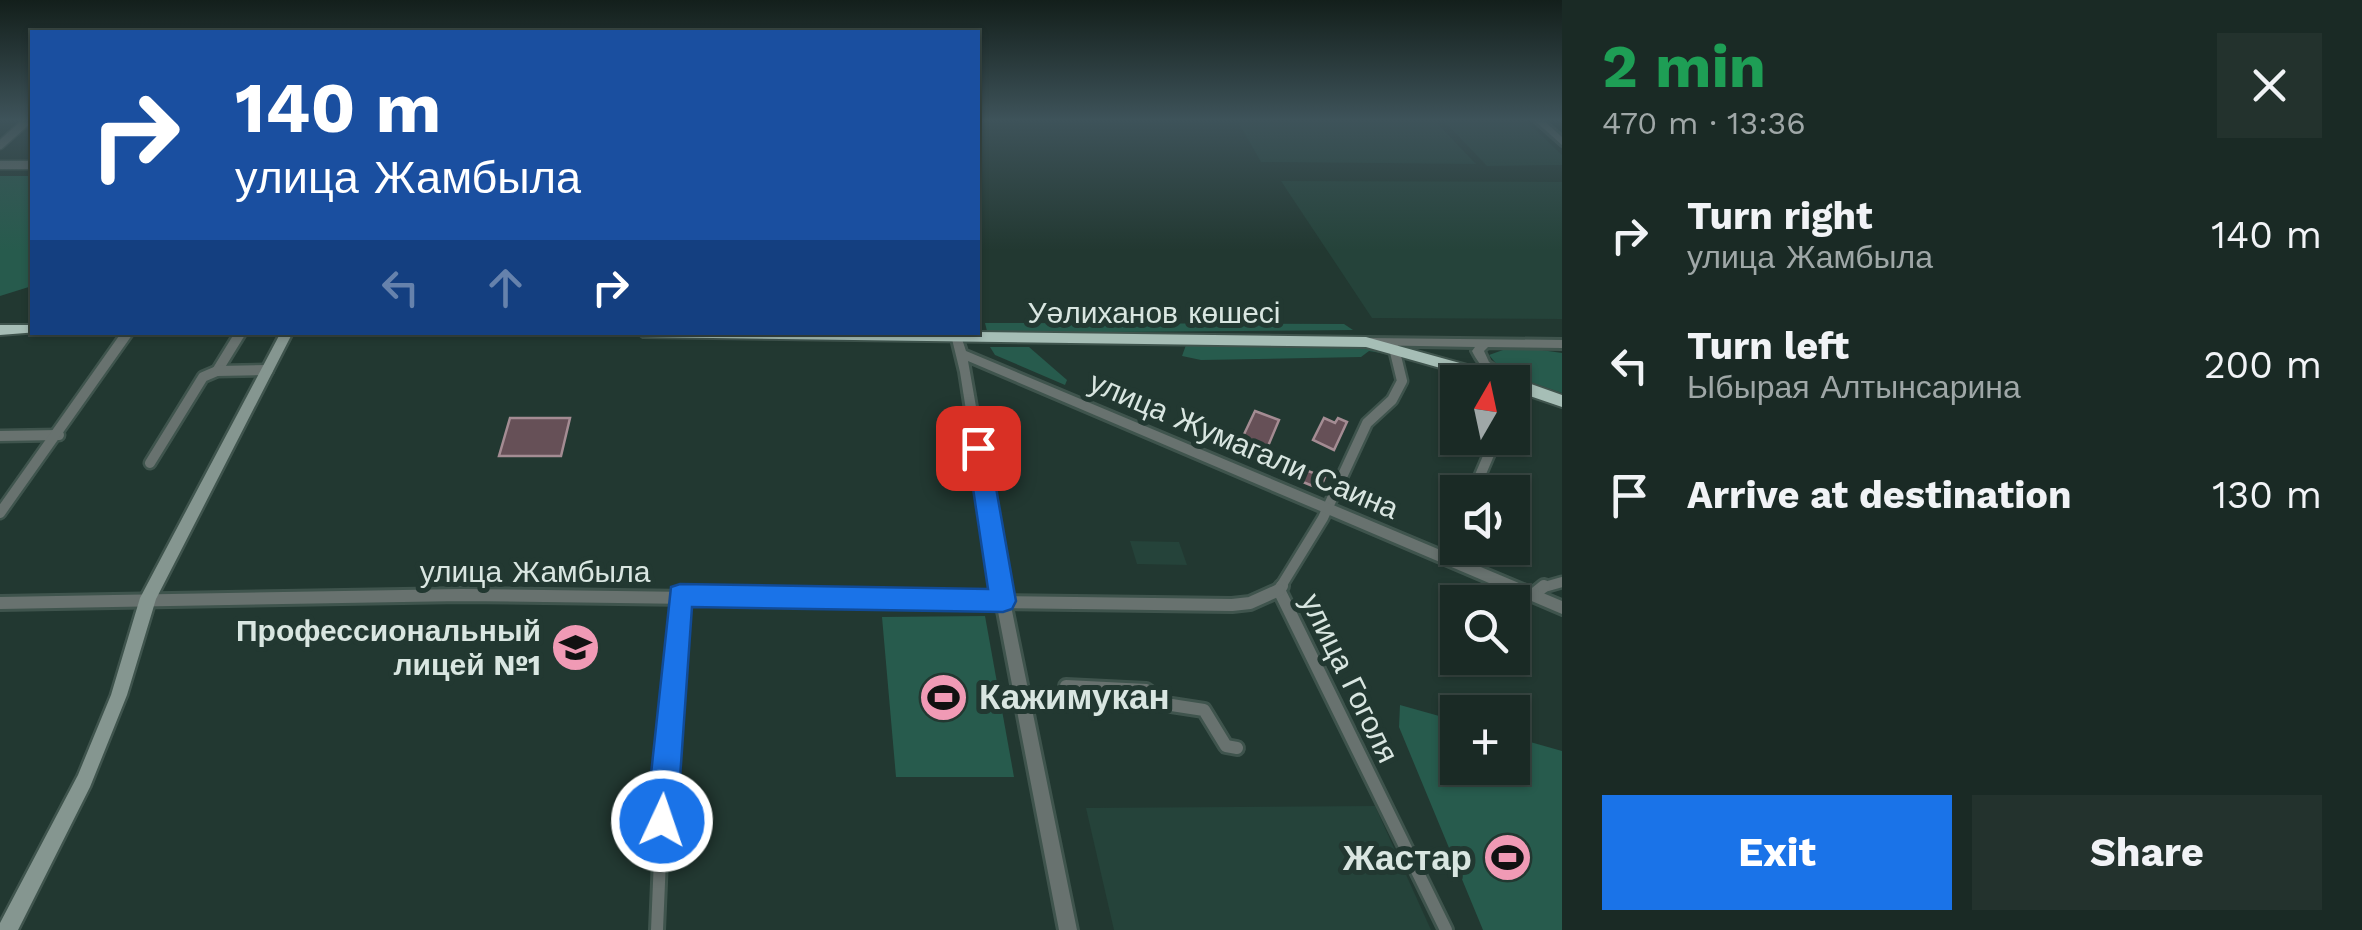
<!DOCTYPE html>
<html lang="en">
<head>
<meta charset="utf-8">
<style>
  body { margin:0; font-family:"Work Sans",sans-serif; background:#23322d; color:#f1f3f6; height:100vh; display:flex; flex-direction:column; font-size:38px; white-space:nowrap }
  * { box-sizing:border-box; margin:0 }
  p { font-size:32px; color:#9fa7a7 }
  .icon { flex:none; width:55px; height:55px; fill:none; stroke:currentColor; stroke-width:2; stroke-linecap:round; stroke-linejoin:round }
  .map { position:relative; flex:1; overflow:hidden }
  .drawer { display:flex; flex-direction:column; background:#1a2a25; width:800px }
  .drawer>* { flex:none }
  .guide { position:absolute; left:30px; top:30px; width:950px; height:305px; border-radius:0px; box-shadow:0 2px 8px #0004,0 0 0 2px #384642; background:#1a4fa0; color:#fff; overflow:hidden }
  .needle { width:65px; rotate:9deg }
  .fabs { position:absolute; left:1440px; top:365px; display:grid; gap:20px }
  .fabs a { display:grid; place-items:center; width:90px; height:90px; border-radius:0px; background:#1a2a25; box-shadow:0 2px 8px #0004,0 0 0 2px #384642; font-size:50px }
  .pin { position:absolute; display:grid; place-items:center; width:85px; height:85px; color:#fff; margin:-42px; border-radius:20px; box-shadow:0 5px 15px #0006 }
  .me { position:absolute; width:110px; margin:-55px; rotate:3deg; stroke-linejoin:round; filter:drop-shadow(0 0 8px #0008) }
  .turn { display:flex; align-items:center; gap:35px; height:210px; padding:0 40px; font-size:45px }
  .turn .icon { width:130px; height:130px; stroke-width:2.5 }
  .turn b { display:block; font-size:70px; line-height:85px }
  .lanes { display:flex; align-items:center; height:95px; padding:0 40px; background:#0003; justify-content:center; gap:50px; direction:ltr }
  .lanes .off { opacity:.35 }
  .round { display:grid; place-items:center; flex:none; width:105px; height:105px; border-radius:0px; background:#23322d }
  .head { display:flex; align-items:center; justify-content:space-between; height:170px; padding:0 40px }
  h1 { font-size:60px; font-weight:700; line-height:75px; color:#1e9e55 }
  .cta { display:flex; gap:20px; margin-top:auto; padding:20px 40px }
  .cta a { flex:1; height:115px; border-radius:0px; background:#1a73e8; color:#fff; font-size:40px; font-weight:700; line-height:115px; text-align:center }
  .cta a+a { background:#23322d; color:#f1f3f6 }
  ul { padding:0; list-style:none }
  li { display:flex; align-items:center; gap:30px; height:130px; padding:0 40px }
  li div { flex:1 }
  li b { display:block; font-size:38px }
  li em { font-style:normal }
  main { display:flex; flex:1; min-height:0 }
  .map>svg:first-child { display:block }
  .built { fill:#25433a }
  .green { fill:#275b4d }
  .building { fill:#665057; stroke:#a48c93; stroke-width:2.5 }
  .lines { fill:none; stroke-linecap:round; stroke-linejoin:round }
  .minor-far2-casing { stroke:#3f544d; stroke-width:11 }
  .minor-far1-casing { stroke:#3f544d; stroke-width:15 }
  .minor-casing { stroke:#3f544d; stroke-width:18 }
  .tertiary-casing { stroke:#3f544d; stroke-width:6 }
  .secondary-casing { stroke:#3f544d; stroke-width:5 }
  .trunk-casing { stroke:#3f544d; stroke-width:4 }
  .minor-far2 { stroke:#68726f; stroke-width:8 }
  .minor-far1 { stroke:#68726f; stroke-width:10 }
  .minor { stroke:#68726f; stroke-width:12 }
  .tertiary { fill:#68726f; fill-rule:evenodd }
  .secondary { fill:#859690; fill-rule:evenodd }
  .trunk { fill:#a6beb6; fill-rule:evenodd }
  .route { fill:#1a73e8; stroke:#114b97; stroke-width:2.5 }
  .labels { text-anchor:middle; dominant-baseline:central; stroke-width:10; stroke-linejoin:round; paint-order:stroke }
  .street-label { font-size:30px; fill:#d9e6e1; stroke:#223831 }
  .poi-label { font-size:30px; font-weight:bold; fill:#d9e6e1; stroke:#223831; text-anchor:end }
  .near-poi-label { font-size:35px; font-weight:bold; fill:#d9e6e1; stroke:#223831; text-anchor:start }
</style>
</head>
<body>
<main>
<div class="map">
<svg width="1562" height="930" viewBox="0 0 1562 930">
  <rect width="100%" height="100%" fill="#223831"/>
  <!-- built -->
  <g class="built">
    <path d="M1237 120H1434L1476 164 1261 162Z"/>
    <path d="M1443 120H1525L1562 155V165L1487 166Z"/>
    <path d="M1281 181 1562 182V319L1372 318Z"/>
    <path d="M1130 541 1179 542 1187 565 1137 564Z"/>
    <path d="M1375 806 1431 930H1114L1086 808Z"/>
  </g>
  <!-- green -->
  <g class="green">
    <path d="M0 176H32V286L0 296Z"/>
    <path d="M985 323 1344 324 1353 330 998 333 987 331Z"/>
    <path d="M1186 345C1231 345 1352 335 1387 354L1369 351 1361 357 1201 360 1182 356Z"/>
    <path d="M1514 346 1562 353V393L1504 373 1489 355Z"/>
    <path d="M990 347H1029L1067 380 1065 385 995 355Z"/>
    <path d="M985 616 1014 777H896L882 617Z"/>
    <path d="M1400 705 1457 721 1458 768H1512L1513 737 1562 751V930H1483L1399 727Z"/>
  </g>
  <!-- building -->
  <g class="building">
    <path d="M1255 411 1279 420 1263 458 1238 447Z"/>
    <path d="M510 418H570L561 456H499Z"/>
    <path d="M1324 418 1335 423 1338 418 1347 422 1334 450 1313 440Z"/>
    <path d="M1265 462 1283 466 1285 463 1325 477 1320 489 1264 466Z"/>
  </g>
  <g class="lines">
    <defs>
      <g id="minor-far2">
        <path d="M0 145 28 120"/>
        <path d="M0 165H32"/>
      </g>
      <g id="minor-far1">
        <path d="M217 371 241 332"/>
        <path d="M0 436 59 435"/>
        <path d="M150 463 203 377 217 371 268 370"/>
        <path d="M1473 492 1496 438"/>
        <path d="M0 513 128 332"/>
        <path d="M1446 559 1458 530"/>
        <path d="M1280 588 1323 518 1367 423 1392 400 1402 381 1394 348"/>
        <path d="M1541 588 1562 582"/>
      </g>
      <g id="minor">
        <path d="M1282 586 1279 590 1446 930"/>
        <path d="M1533 595 1544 586"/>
        <path d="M0 603 462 595 1232 605 1250 603 1279 590"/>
        <path d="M1066 686 1146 690 1165 704 1204 710 1226 746 1237 748"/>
        <path d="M657 930 663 788 680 595"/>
      </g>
      <g id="tertiary">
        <path d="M1534 120H1543L1562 137V145Z"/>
        <path d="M957 335 962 339 966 351 1562 601V614L968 361 1010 601 1077 930H1059L996 601 960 372 952 339Z"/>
        <path d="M1368 338 1562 340V348L1488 347 1484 351 1489 362 1514 378 1516 381 1512 384V382C1493 382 1480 367 1472 351L1475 347 1364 345 1363 342Z"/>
      </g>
      <path id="secondary" d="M281 332H293L156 599 127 695 90 787 18 930H0V923L78 775 111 695 140 598Z"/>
      <g id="trunk">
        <path d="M0 325H32V332H38L0 335Z"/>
        <path d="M636 332H978L1366 337 1514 378 1562 395V407L1512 390V382H1490L1366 347 643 337Z"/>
      </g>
    </defs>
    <!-- minor-far2 casing -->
    <use href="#minor-far2" class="minor-far2-casing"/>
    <!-- minor-far1 casing -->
    <use href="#minor-far1" class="minor-far1-casing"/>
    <!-- minor casing -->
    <use href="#minor" class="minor-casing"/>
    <!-- tertiary casing -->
    <use href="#tertiary" class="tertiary-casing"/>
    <!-- secondary casing -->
    <use href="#secondary" class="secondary-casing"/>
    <!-- trunk casing -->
    <use href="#trunk" class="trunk-casing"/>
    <!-- minor-far2 -->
    <use href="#minor-far2" class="minor-far2"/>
    <!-- minor-far1 -->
    <use href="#minor-far1" class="minor-far1"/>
    <!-- minor -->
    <use href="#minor" class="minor"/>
    <!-- tertiary -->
    <use href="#tertiary" class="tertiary"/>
    <!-- secondary -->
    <use href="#secondary" class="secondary"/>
    <!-- trunk -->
    <use href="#trunk" class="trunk"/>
  </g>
  <!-- sky -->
  <linearGradient id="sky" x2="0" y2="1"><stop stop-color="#131f1b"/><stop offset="0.48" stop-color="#3e535a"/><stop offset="1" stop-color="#3e535a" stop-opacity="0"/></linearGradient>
  <rect width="1562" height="250" fill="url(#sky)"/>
  <!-- route -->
  <path class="route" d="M978 440 989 448 1016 601 1012 609 1003 612 692 607 677 821 672 832 662 836 651 832 646 821 671 587 680 584 988 589 967 448Z"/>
  <!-- icons -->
  <defs>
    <symbol id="university-disc" viewBox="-11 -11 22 22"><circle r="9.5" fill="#f09ab5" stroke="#223831"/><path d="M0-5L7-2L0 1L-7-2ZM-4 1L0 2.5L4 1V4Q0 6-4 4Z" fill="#111"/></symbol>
    <symbol id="stadium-disc" viewBox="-11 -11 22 22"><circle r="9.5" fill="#f09ab5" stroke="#223831"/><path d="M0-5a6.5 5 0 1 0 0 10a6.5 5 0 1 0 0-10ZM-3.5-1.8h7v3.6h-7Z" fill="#111"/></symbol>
  </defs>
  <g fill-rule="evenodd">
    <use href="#university-disc" x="548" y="620" width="55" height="55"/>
    <use href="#stadium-disc" x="916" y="670" width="55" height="55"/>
    <use href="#stadium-disc" x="1480" y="830" width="55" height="55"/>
  </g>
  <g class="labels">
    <!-- street labels -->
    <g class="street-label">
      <text x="1154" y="312">Уәлиханов көшесі</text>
      <text transform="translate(1244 445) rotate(23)">улица Жумагали Саина</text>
      <text x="535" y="571">улица Жамбыла</text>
      <text transform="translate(1350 678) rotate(64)">улица Гоголя</text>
    </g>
    <!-- poi labels -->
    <g class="poi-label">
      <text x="541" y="630">Профессиональный<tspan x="541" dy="34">лицей №1</tspan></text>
    </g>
    <!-- near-poi labels -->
    <g class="near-poi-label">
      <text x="979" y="697">Кажимукан</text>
      <text x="1472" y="858" text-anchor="end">Жастар</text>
    </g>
  </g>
</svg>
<div class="fabs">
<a><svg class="needle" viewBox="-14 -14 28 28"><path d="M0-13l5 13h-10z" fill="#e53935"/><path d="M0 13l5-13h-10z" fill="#9fa7a7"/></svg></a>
<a><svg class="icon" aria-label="sound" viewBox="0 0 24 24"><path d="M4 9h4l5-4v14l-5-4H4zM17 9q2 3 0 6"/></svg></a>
<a><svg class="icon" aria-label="search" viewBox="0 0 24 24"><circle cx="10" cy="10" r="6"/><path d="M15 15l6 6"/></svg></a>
<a>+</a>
</div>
<div class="pin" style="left:978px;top:448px;background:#d93025"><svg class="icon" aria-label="arrive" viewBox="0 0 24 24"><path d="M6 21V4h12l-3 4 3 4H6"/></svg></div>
<svg class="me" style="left:662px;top:821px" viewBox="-20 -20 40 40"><circle r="17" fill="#1a73e8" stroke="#fff" stroke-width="3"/><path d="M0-11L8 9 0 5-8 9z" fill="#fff"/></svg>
<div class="guide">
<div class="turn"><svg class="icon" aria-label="right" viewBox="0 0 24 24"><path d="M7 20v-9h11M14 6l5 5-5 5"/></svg><div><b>140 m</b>улица Жамбыла</div></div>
<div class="lanes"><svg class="icon off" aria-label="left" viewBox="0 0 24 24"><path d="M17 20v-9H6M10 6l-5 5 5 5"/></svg><svg class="icon off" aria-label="ahead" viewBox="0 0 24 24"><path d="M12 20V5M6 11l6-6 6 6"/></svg><svg class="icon" aria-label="right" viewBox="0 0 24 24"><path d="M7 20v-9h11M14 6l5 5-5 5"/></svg></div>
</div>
</div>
<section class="drawer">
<div class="head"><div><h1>2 min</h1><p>470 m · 13:36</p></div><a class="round"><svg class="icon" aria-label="close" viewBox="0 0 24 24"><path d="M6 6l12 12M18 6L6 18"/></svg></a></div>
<ul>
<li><svg class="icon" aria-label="right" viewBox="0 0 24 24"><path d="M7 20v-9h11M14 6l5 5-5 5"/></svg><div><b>Turn right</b><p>улица Жамбыла</p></div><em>140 m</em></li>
<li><svg class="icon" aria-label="left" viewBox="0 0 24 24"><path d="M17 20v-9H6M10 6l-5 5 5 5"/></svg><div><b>Turn left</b><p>Ыбырая Алтынсарина</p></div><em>200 m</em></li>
<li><svg class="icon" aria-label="arrive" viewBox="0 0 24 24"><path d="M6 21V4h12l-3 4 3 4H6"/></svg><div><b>Arrive at destination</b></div><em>130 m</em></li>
</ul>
<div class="cta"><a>Exit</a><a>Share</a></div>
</section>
</main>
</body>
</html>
